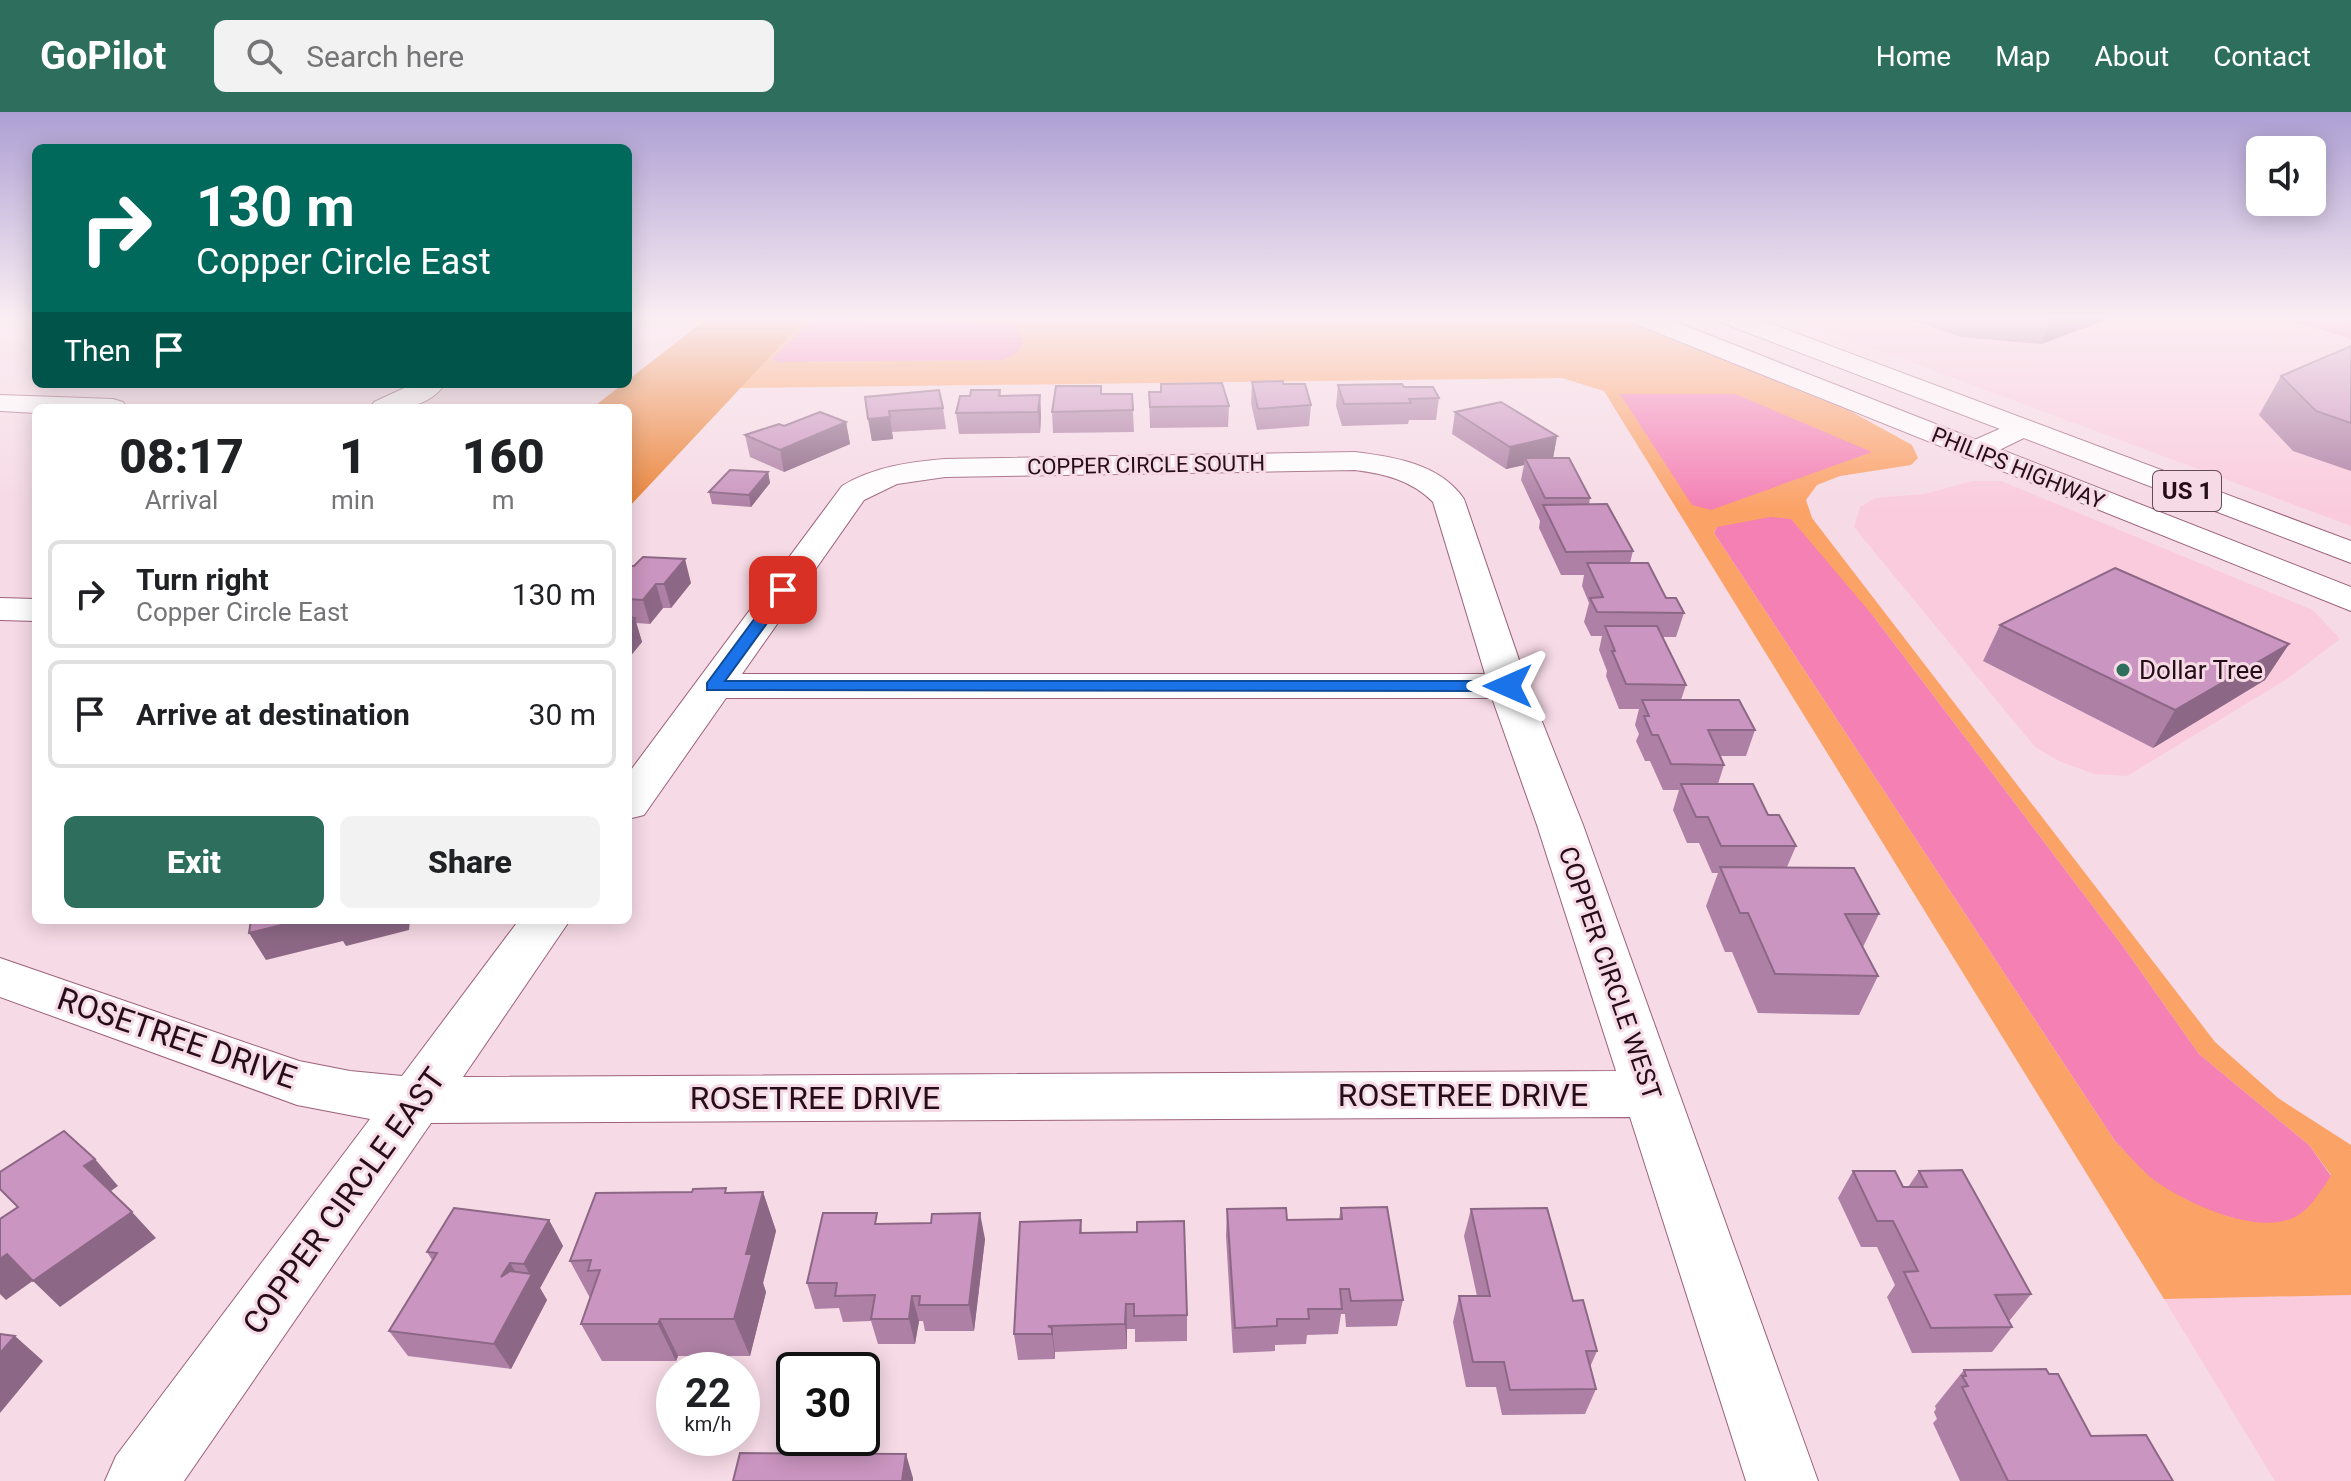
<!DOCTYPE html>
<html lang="en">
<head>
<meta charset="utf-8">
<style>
  body { margin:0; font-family:Roboto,sans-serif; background:#f2f2f2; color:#202124; height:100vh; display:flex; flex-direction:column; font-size:30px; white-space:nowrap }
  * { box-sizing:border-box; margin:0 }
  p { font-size:26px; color:#757577 }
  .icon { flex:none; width:44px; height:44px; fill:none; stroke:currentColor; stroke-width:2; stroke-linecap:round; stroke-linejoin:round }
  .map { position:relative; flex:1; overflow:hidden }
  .drawer { position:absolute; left:32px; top:292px; width:600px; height:520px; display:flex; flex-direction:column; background:#fff; border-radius:12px; box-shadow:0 4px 20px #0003 }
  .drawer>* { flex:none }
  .banner { position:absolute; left:32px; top:32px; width:600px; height:244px; border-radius:12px; box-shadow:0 4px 20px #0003; background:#00695c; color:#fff; overflow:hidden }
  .fabs { position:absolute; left:2246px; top:24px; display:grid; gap:16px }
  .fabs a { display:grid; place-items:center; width:80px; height:80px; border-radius:12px; background:#fff; box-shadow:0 4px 20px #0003; font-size:40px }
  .speed { position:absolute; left:656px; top:1240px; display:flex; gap:16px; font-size:40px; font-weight:700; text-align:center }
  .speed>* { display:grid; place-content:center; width:104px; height:104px; border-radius:50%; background:#fff; box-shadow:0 4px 20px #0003; line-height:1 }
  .speed small { font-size:20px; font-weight:400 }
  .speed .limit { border:4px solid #111; border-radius:12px; background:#fff; color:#111 }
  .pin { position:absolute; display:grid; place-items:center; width:68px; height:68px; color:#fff; margin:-34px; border-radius:16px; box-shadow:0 4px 12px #0006 }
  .me { position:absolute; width:88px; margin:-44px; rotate:270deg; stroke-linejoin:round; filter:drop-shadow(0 0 6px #0008) }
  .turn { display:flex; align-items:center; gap:28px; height:168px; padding:0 32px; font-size:36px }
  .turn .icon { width:104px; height:104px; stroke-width:2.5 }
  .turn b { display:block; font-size:56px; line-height:68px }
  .then { display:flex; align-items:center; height:76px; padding:0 32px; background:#0003; gap:16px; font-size:30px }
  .eta { display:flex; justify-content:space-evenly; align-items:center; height:136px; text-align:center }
  .eta b { font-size:48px; font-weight:800; line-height:56px }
  .action { display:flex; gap:16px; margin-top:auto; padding:16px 32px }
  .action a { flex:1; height:92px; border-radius:12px; background:#2d6e5d; color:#fff; font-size:32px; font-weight:800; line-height:92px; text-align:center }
  .action a+a { background:#f2f2f2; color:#202124 }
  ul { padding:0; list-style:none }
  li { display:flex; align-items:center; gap:24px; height:108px; margin:0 16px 12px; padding:0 16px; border:4px solid #e0e0e0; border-radius:12px }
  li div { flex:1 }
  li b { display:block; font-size:30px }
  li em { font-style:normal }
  header { display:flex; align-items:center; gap:48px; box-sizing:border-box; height:112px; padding:0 40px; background:#2d6e5d; color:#fff }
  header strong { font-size:38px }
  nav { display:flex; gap:44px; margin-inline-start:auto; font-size:28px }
  .search { width:560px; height:72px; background:#f2f2f2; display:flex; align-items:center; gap:20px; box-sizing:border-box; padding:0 28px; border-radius:12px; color:#757577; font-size:30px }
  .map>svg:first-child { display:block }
  .built { fill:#facbdd }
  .green { fill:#fba267; fill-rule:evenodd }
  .forest { fill:#eb8539 }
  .water { fill:#f480b4 }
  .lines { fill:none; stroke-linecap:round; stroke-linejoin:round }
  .minor-casing { stroke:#9d617a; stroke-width:2 }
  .major-casing { stroke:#9d617a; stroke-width:2 }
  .minor { fill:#fff; fill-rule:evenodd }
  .major { fill:#fff; fill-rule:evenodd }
  .wall { fill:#ae80a5 }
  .shaded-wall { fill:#8d6886 }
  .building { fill:#ca95c0; stroke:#8d6886; stroke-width:2 }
  .route { fill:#1a73e8; stroke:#114b97; stroke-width:2 }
  .poi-dot { fill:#2d6e5d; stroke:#f6dae5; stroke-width:3 }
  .labels { text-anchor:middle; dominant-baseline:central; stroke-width:6; stroke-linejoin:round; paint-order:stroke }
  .far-street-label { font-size:22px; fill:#250e19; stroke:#f6dae5 }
  .shield { fill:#f6dae5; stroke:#644b56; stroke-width:2 }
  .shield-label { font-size:24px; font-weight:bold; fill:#250e19 }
  .poi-label { font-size:26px; fill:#250e19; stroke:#f6dae5; text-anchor:start }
  .street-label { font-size:26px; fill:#250e19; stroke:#f6dae5 }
  .near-street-label { font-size:32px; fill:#250e19; stroke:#f6dae5 }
</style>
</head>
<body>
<header>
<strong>GoPilot</strong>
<div class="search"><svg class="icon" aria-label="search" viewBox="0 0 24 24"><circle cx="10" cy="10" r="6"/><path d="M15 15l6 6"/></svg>Search here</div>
<nav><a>Home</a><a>Map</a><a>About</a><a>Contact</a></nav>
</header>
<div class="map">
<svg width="2351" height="1369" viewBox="0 0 2351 1369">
  <rect width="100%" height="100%" fill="#f6dae5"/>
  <!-- built -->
  <g class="built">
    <path d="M1790 205H2351V414Z"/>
    <path d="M1973 369H2001L2313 498 2340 527 2287 567 2127 664 2094 662 2059 649 2035 635 1854 415 1860 395 1875 386 1924 382Z"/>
    <path d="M2351 1183V1369H2275L2164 1187Z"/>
  </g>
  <!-- green -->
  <path class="green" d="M807 205H815L773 247 779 250 1001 248 850 205H1616L1850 299 1912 333 1918 346 1911 353 1840 364 1817 373 1806 388 1812 406 2215 930 2278 986 2351 1033V1183L2164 1187 1604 279 1562 266 738 276ZM1717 415 1874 505 2122 833 2199 942 2309 1033 2331 1063 2234 1106C2176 1085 2159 1073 2115 1029L1714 421Z"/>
  <!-- forest -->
  <path class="forest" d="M709 205H807L628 396V296H592L623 272H628V268Z"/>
  <!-- water -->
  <g class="water">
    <path d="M815 205H850L873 210 1009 211 1016 214 1023 231 1014 243 1001 248 779 250 772 247Z"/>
    <path d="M2280 205H2351V227Z"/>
    <path d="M1620 282H1735L1872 340 1711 398 1692 393Z"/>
    <path d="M1770 405 1791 407 1874 505 2122 833 2199 942 2309 1033 2331 1064C2323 1075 2315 1089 2305 1098 2269 1132 2182 1090 2150 1065 2138 1054 2127 1041 2115 1029L1714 421 1717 415Z"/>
  </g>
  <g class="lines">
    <defs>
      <g id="minor">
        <path d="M413 272H445C427 298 398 296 370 296L374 290Z"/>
        <path d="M0 283 113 287 123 290 127 296H36V301L0 299Z"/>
        <path d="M2022 307 2032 310 2037 316 2032 322 1985 345 1974 348 1963 345 1959 339 1963 333Z"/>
        <path d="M1355 340C1395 345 1440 352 1464 387L1528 574 1583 713 1818 1369H1746L1630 1005 431 1011 184 1369H105L116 1344 370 1007 297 993 0 885V846L299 949 350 959 402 964 519 808H570L463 965 1616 959 1537 713 1492 586H726L644 703 628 707V662L842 374C873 355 909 350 945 347ZM1355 358C1385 362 1411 368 1433 390L1485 562H742L864 388 897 372 945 365Z"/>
        <path d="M0 486 36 487V509L0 508Z"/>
      </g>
      <g id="major">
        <path d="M1628 205H1663L2351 475V499L1631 210Z"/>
        <path d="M1717 205H1753L2351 429V451L1720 210Z"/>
      </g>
    </defs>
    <!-- minor casing -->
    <use href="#minor" class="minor-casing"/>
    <!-- major casing -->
    <use href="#major" class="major-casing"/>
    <!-- minor -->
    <use href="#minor" class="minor"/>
    <!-- major -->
    <use href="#major" class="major"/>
  </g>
  <!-- wall -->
  <g class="wall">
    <path d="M1903 205H2114L2041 232 1961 225Z"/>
    <path d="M2351 234V359L2293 339 2259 303 2281 264Z"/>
    <path d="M1252 270 1283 272 1311 293 1309 314 1257 318 1251 291Z"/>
    <path d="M1338 273 1404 275 1439 286 1436 308H1409L1408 312 1342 314 1336 294Z"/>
    <path d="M1000 278 1001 284 1040 283 1041 304 1040 321 959 322 956 301 970 284Z"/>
    <path d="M1149 280 1229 294 1228 315 1150 316Z"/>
    <path d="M1102 282H1132L1134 320 1053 321 1052 300Z"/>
    <path d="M865 285 943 296 946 317 892 320 893 327 872 329Z"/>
    <path d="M1455 300 1557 324 1553 346 1590 386 1589 393 1633 439 1630 451 1684 501 1676 525H1662L1686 573 1681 588 1755 618 1746 644H1720L1724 653 1718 672 1768 703 1796 734 1787 755 1879 802 1863 835 1878 864 1859 903 1758 901 1732 840H1725L1706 794 1718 761H1712L1699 731H1687L1673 698 1679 678H1663L1650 649H1645L1636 629 1639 622 1635 613 1639 597H1619L1606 564 1607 559 1599 538 1602 524H1591L1584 510 1589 491 1582 474 1584 463H1561L1539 416 1540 409 1521 368 1524 353 1506 357 1452 322Z"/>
    <path d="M846 310 850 332 784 360 750 345 745 323 784 314Z"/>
    <path d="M768 360 770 371 751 395 712 392 709 380Z"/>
    <path d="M628 454 691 471 671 496H663L650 512 636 511 642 530 628 547Z"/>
    <path d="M2000 513 2289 532 2265 568 2153 636 1983 549Z"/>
    <path d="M1853 1059 1903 1075H1908L1919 1059 2031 1182 2010 1208H2008L2012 1215 1992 1240 1912 1241 1887 1185 1895 1173 1877 1135H1861L1838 1086Z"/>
    <path d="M763 1080 776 1119 763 1171 766 1180 750 1244H678L676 1249H602L581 1212 590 1186 570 1149 728 1081Z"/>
    <path d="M1341 1096 1403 1188 1397 1214 1346 1215 1345 1202H1341L1338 1222 1307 1223 1306 1232 1275 1233V1239L1233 1241 1226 1124 1227 1097 1287 1108 1339 1107Z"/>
    <path d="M1471 1097 1573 1189 1597 1239 1590 1255 1596 1277 1585 1302 1502 1303 1496 1275H1466L1453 1210 1459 1184H1477L1464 1124Z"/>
    <path d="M549 1108 563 1134 540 1176 547 1188 511 1257 408 1244 389 1219 432 1148 427 1140Z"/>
    <path d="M1081 1108 1082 1121 1187 1203V1229L1135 1230V1217H1127V1237L1055 1240V1247L1018 1248 1014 1222Z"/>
    <path d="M880 1112 985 1127 974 1219H925L923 1209H919L915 1232H878L871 1209 843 1210 839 1196 815 1197 807 1171Z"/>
    <path d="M1964 1258 2091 1324 2173 1369H1960L1933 1311 1937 1307 1934 1300 1936 1297 1935 1294Z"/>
  </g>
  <!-- shaded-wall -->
  <g class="shaded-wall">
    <path d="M2052 205H2114L2041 232Z"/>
    <path d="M1040 283 1041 304 1040 321 1038 300Z"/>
    <path d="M890 305 893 327 872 329 868 307Z"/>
    <path d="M846 310 850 332 784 360 780 338Z"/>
    <path d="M1557 324 1553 346H1525L1524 353 1506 357 1510 335Z"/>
    <path d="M768 360 770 371 751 395 749 383Z"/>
    <path d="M685 447 691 471 671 496 664 472Z"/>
    <path d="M656 472 663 496 650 512 643 488Z"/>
    <path d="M635 506 642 530 628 547V513Z"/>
    <path d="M2289 532 2265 568 2153 636 2175 598Z"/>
    <path d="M302 808H410L409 818 346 834 343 829 266 848 249 821Z"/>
    <path d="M95 1047 118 1074 108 1081 84 1054Z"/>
    <path d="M763 1080 776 1119 763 1171 766 1180 750 1244 734 1207 746 1142Z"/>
    <path d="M132 1100 156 1126 60 1195 33 1169Z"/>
    <path d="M980 1101 985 1127 974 1219 969 1193Z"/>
    <path d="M549 1108 563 1134 540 1176 547 1188 511 1257 494 1232 501 1165 510 1151 525 1175 531 1165 524 1152Z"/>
    <path d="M7 1142 34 1168 6 1188 0 1182V1147Z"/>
    <path d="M912 1184 919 1209 915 1232 909 1207Z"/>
    <path d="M1126 1192 1127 1217V1237L1125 1212Z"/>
    <path d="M660 1207 678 1244 676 1249 658 1212Z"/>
    <path d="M1052 1216 1055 1242V1247L1052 1222Z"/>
    <path d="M15 1224 43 1249 0 1301V1241Z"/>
    <path d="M906 1342 913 1366V1369H902Z"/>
  </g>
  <!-- building -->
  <g class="building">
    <path d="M2351 234V311L2316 299 2281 264Z"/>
    <path d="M1283 269V272H1305L1311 293 1258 297 1252 270Z"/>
    <path d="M1222 271 1229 294 1150 295 1149 280H1161V272Z"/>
    <path d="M1402 272 1404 275H1433L1439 286 1409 287 1411 291 1344 292 1338 273Z"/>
    <path d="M1056 274H1101V282H1132L1133 298 1052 300Z"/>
    <path d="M939 278 943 296 889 299 890 305 868 307 865 285Z"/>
    <path d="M971 278H1000L999 284 1040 283 1038 300 956 301 960 284H970Z"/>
    <path d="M1501 290 1557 324 1510 335 1455 300Z"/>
    <path d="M820 300 846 310 780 338 745 323 779 312 784 314Z"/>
    <path d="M1525 346H1569L1590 386H1545Z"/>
    <path d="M730 358 768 360 749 383 709 380Z"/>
    <path d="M1607 392 1633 439 1566 440 1543 393Z"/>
    <path d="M643 445 685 447 664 472H656L643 488 628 487V454H634Z"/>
    <path d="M1587 451H1648L1666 486H1676L1684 501 1597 500 1590 486 1603 485Z"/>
    <path d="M2115 456 2289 532 2175 598 2000 513Z"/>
    <path d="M628 505 635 506 628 513Z"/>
    <path d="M1605 514H1657L1686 573 1626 572 1612 539H1615Z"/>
    <path d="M1642 588H1739L1755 618H1708L1724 653 1671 652 1658 623H1652L1644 604H1649Z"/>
    <path d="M1681 672H1753L1768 703H1779L1796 734H1721L1708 705H1696Z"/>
    <path d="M1720 755 1854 756 1879 802H1845L1878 864 1775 862 1748 801H1740Z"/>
    <path d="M251 808H302L249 821Z"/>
    <path d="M64 1019 95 1047 84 1054 132 1100 33 1169 7 1142 0 1147V1107L18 1095 0 1077V1060Z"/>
    <path d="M1962 1058 2031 1182 1995 1183 2012 1215 1931 1216 1904 1160 1918 1159 1893 1109H1877L1853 1059H1895L1903 1075H1927L1919 1059Z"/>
    <path d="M726 1076 725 1081 763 1080 746 1142H752L734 1207H660L658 1212H581L600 1158 588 1159 591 1148 570 1149 596 1081 692 1080 693 1077Z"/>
    <path d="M1387 1095 1403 1188 1351 1189 1349 1177H1340L1342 1197H1308L1309 1207H1277V1214L1235 1216 1227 1097 1286 1096 1287 1108 1342 1107 1341 1096Z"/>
    <path d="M454 1096 549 1108 524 1152 510 1151 501 1165 510 1159 532 1162 494 1232 389 1219 437 1141 427 1140Z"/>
    <path d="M1547 1096 1573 1189 1583 1188 1597 1239H1586L1596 1277 1510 1278 1504 1250H1473L1459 1184H1490L1471 1097Z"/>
    <path d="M823 1101H877L875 1112 931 1111 932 1102 980 1101 969 1193H919L920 1184H912L909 1207H871L875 1183 835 1184 837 1171H807Z"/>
    <path d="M1081 1108 1080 1121 1137 1120V1110L1184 1109 1187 1203 1134 1204V1192H1126L1125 1212 1048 1214 1052 1216V1222H1014L1020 1110Z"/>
    <path d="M0 1222 15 1224 0 1241Z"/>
    <path d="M2046 1257 2049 1262H2058L2091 1324 2146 1323 2173 1369H2008L1962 1275 1968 1274 1962 1264H1966L1964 1258Z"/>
    <path d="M740 1341 906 1342 902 1369H733Z"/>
  </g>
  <!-- sky -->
  <linearGradient id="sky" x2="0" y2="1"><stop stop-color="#ad9fd3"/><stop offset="0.52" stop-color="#fbeef3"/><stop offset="1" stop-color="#fbeef3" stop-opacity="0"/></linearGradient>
  <rect width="2351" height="397" fill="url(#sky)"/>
  <!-- route -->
  <path class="route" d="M783 473 791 478 725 569H1508L1516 574 1508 579 707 578V571L778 475Z"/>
  <!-- markers -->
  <circle class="poi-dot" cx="2123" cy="558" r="8"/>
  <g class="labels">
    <!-- far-street labels -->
    <g class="far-street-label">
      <text transform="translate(1146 353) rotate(-1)">COPPER CIRCLE SOUTH</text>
      <text transform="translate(2018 356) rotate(22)">PHILIPS HIGHWAY</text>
    </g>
    <!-- shield labels -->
    <rect class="shield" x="2153" y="359" width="68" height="40" rx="6"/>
    <g class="shield-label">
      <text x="2187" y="379">US 1</text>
    </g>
    <!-- poi labels -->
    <g class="poi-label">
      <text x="2139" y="558">Dollar Tree</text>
    </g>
    <!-- street labels -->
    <g class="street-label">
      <text transform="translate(1610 861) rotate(71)">COPPER CIRCLE WEST</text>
    </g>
    <!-- near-street labels -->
    <g class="near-street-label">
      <text transform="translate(177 926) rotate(19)">ROSETREE DRIVE</text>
      <text x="1463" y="983">ROSETREE DRIVE</text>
      <text x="815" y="986">ROSETREE DRIVE</text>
      <text transform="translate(344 1089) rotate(-54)">COPPER CIRCLE EAST</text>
    </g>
  </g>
</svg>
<div class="fabs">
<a><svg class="icon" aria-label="sound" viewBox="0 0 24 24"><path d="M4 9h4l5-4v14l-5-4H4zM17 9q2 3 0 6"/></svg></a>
</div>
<div class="speed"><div>22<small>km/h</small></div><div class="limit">30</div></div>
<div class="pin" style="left:783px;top:478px;background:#d93025"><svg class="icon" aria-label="arrive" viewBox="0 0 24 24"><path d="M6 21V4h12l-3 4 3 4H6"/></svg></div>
<svg class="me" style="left:1508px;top:574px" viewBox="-20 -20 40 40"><path d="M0-17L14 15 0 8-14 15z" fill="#1a73e8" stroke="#fff" stroke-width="4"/></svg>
<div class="banner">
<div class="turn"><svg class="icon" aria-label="right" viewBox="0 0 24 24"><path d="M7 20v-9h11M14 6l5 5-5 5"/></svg><div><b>130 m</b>Copper Circle East</div></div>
<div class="then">Then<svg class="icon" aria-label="arrive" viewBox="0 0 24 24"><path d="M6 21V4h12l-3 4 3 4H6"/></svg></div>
</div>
<section class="drawer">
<div class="eta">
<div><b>08:17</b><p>Arrival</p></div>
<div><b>1</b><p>min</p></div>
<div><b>160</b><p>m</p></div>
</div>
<ul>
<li><svg class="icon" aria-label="right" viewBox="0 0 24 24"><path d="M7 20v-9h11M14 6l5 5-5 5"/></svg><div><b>Turn right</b><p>Copper Circle East</p></div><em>130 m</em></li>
<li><svg class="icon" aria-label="arrive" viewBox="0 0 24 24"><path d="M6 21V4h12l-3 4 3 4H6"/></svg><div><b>Arrive at destination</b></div><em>30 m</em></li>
</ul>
<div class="action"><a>Exit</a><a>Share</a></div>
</section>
</div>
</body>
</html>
